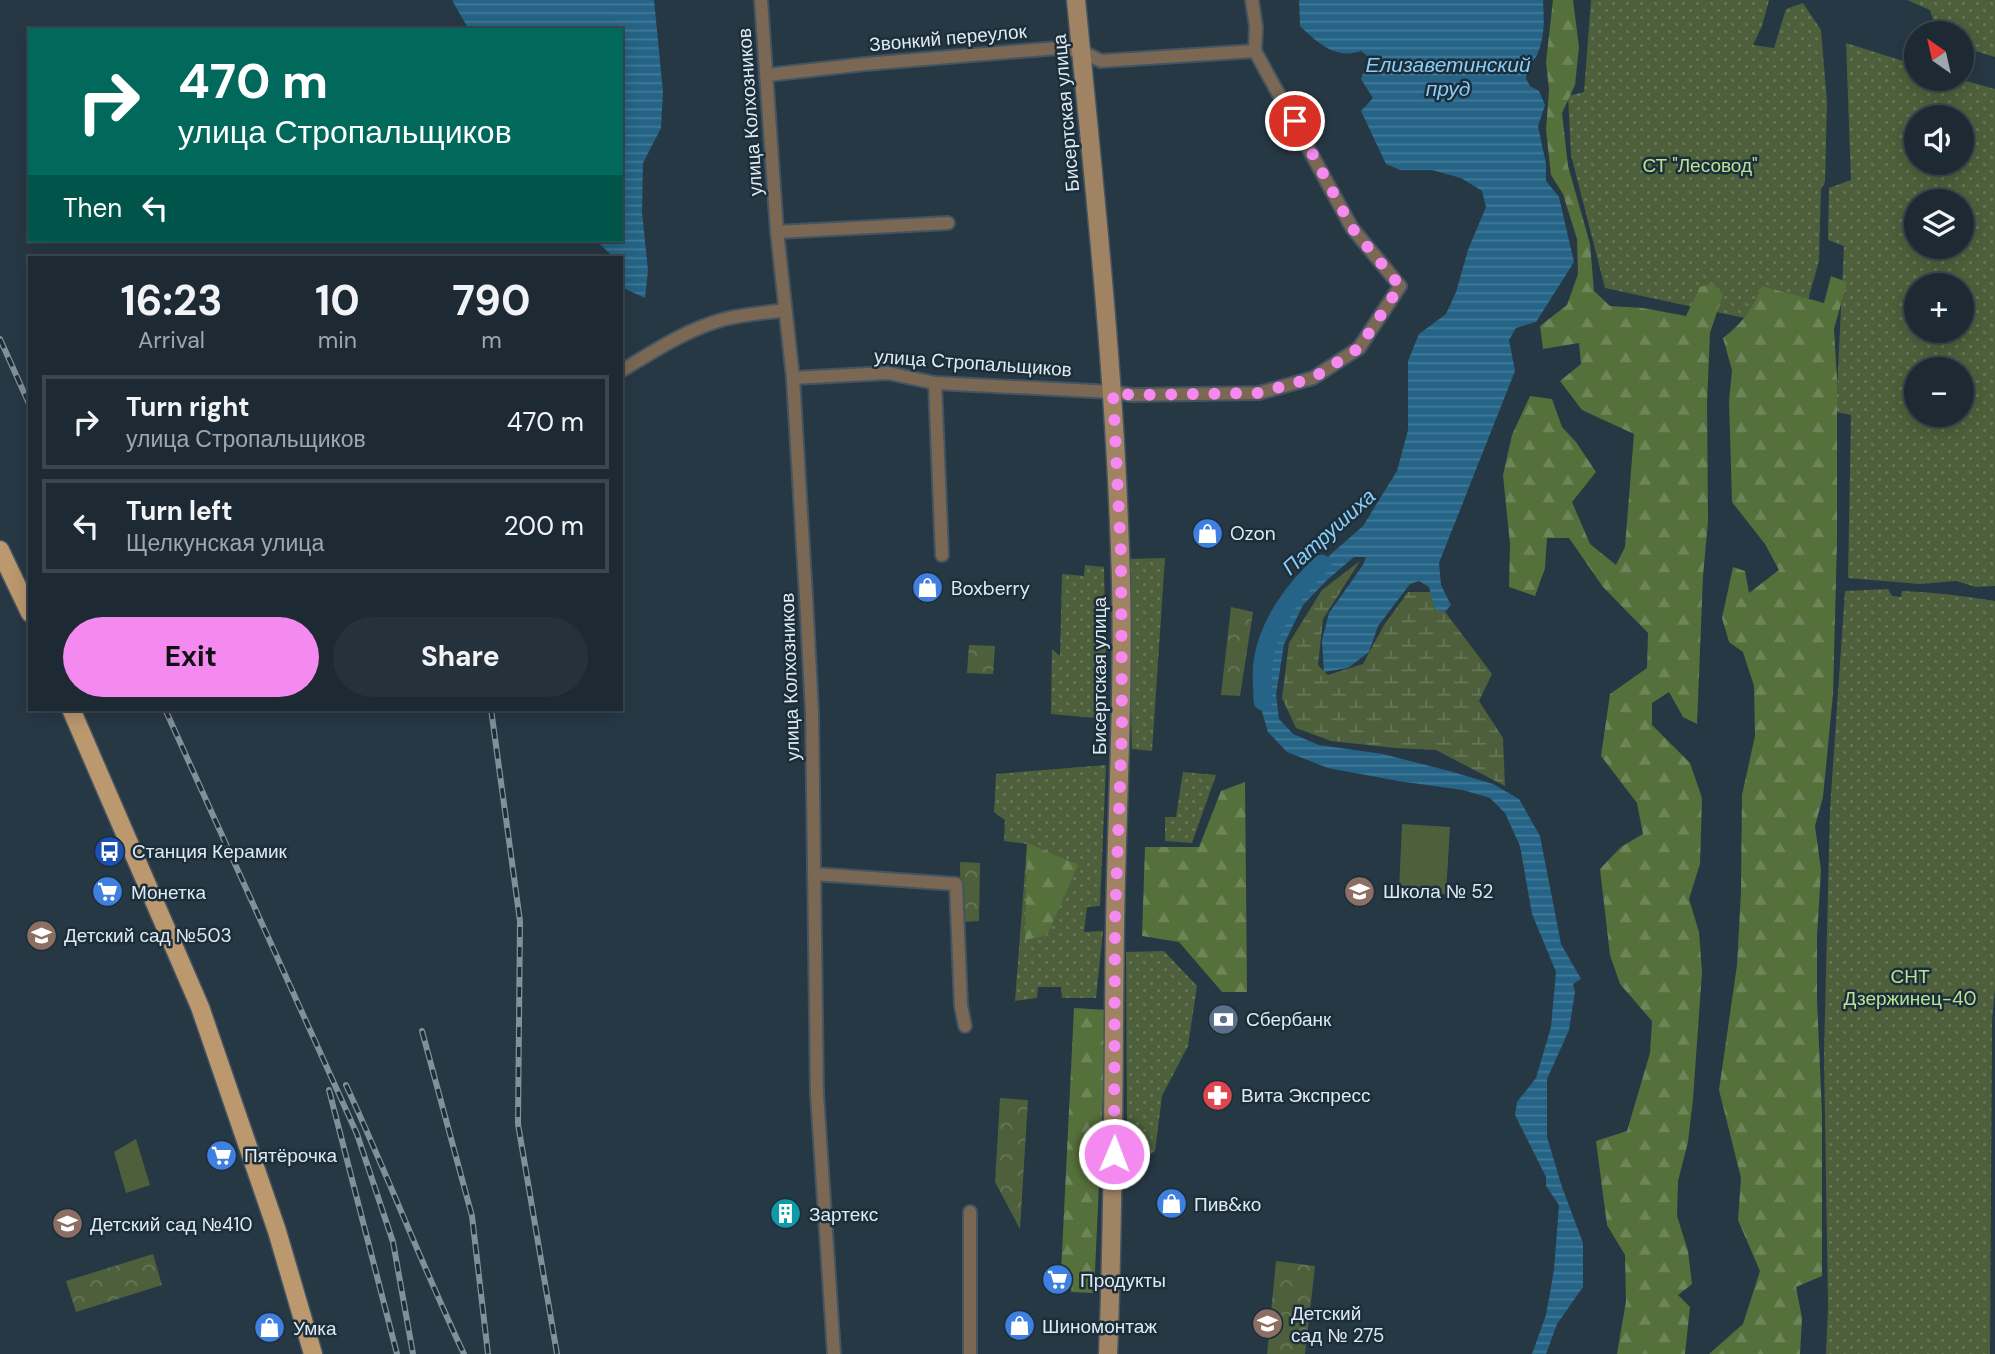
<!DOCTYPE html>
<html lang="en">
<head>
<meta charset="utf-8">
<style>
  body { margin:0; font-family:"DM Sans",sans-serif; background:#25323c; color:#f1f3f6; height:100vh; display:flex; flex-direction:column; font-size:26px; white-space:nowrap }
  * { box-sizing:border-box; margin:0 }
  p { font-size:23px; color:#a0a7ac }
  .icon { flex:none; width:38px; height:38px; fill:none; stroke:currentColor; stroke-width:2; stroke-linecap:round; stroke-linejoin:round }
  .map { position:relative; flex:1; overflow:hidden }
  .sheet { position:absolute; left:28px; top:256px; width:595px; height:455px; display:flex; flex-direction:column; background:#1d2a34; border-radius:0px; box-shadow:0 4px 18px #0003,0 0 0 2px #3b464f }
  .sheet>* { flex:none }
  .hud { position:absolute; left:28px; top:28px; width:595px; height:214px; border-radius:0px; box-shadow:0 4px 18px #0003,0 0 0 2px #3b464f; background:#00695c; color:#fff; overflow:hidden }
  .needle { width:46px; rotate:326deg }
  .fabs { position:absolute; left:1904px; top:21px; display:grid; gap:14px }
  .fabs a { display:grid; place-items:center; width:70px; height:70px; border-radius:50%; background:#1d2a34; box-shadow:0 4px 18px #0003,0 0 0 2px #3b464f; font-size:35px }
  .pin { position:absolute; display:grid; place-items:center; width:60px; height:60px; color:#fff; margin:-30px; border:4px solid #fff; border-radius:50%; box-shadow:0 2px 7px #0007 }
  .me { position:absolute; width:77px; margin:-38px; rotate:1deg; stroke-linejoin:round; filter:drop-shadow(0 0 5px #0008) }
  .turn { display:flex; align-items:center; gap:24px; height:147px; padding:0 35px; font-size:32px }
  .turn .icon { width:91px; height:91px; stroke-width:2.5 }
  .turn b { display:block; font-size:49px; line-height:60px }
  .then { display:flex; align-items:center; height:66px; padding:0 35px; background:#0003; gap:14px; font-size:26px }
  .eta { display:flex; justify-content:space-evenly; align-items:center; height:119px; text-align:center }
  .eta b { font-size:42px; font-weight:700; line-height:49px }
  .cta { display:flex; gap:14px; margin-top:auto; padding:14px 35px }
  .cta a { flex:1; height:80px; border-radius:42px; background:#f489f0; color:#111; font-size:28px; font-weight:700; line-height:80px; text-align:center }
  .cta a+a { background:#25323c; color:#f1f3f6 }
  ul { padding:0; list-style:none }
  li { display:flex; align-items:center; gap:21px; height:94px; margin:0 14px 10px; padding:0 21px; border:4px solid #3b464f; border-radius:0px }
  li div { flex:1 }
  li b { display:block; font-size:26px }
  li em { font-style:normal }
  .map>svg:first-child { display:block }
  .grass { fill:url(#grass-dots); fill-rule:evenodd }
  .forest { fill:url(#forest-firs) }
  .wetland { fill:url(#wetland-marsh) }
  .park { fill:url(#park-crowns) }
  .pitch { fill:#4d603b }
  .water { fill:url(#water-rules) }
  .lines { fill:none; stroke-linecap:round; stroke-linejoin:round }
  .river { stroke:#256486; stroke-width:19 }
  .street-casing { stroke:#445461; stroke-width:16 }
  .secondary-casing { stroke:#445461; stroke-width:21 }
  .primary-casing { stroke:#445461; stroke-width:21 }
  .street { stroke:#7a6854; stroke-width:12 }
  .secondary { stroke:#9f8363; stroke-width:18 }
  .primary { stroke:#bc986e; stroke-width:18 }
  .rail-casing { stroke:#82909a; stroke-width:6 }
  .rail { stroke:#1d2e3b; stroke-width:3.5; stroke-dasharray:10; stroke-linecap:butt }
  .route { stroke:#f489f0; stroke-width:12; stroke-dasharray:0 21.6 }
  .labels { text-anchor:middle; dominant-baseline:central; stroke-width:5; stroke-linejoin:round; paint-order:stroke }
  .street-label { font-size:19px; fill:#dfeaf2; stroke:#1d2e3b }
  .park-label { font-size:19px; fill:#b9e292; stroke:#1d2e3b }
  .poi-label { font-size:19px; fill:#dfeaf2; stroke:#1d2e3b; text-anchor:start }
  .water-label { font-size:21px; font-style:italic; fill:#89cef8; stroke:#1d2e3b }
</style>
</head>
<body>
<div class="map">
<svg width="1995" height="1354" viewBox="0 0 1995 1354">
  <defs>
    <pattern id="grass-dots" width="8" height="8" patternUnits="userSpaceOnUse" patternTransform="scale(1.75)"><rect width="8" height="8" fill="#4d603b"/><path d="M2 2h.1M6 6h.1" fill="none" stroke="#667758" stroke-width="1.8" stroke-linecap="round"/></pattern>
    <pattern id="forest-firs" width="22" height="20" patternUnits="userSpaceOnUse" patternTransform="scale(1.75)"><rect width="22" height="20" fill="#55703b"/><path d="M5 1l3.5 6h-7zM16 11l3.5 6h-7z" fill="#6d8558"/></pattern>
    <pattern id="wetland-marsh" width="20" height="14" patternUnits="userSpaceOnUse" patternTransform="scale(1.75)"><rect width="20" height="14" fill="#4d603b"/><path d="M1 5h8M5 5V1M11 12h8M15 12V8" fill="none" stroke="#667758"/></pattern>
    <pattern id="park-crowns" width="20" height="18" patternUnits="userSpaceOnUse" patternTransform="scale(1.75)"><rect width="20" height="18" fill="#4d603b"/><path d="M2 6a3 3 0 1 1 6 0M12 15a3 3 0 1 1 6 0" fill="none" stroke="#667758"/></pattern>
    <pattern id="water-rules" width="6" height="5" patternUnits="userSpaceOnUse" patternTransform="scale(1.75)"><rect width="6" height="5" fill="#256486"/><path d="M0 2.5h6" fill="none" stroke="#447a98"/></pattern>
  </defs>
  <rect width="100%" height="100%" fill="#273845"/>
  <!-- grass -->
  <g class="grass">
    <path d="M1591 0H1769L1762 26 1753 45 1774 48 1786 9 1803 3 1821 30 1827 103 1825 182 1821 189 1819 261 1804 314 1763 322 1605 288 1571 155 1568 96 1584 92Z"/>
    <path d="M1907 0H1995V57L1962 47V33H1937L1930 10Z"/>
    <path d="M1846 43 1916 65V79H1959L1995 89V586L1976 587 1956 581 1920 584 1848 578 1851 415 1836 412 1844 246 1828 240 1829 188 1851 180ZM1916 117H1962V163H1916ZM1916 201H1962V247H1916ZM1916 285H1962V331H1916ZM1916 369H1962V415H1916Z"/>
    <path d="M1165 558 1152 751 1132 749 1128 559Z"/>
    <path d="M1085 565 1104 567 1107 719 1051 714 1052 649 1060 656 1062 574 1084 576Z"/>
    <path d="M1888 589 1892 596 1901 597 1902 591C1933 592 1964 596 1995 601V988L1992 1020 1990 1354H1826L1828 1307 1824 1054 1830 809 1845 591Z"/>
    <path d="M1106 765 1100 906 1087 907 1084 932 1103 931 1096 998H1062L1061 987H1038L1037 998 1015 1001 1027 844 1004 841 1005 820 994 812 996 774Z"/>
    <path d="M1183 772 1216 775 1192 843 1165 841V817H1176Z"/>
    <path d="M1164 951 1197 986 1188 1046 1162 1096 1155 1151 1132 1166 1127 1134 1126 952Z"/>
  </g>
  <!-- forest -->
  <g class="forest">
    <path d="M1553 0H1573L1579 47 1575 85 1562 113 1568 166 1590 244 1594 291 1610 306 1643 308 1686 316 1700 287 1713 283 1723 294 1710 333 1707 402 1708 521 1703 576 1697 724 1683 717 1669 692 1652 703V725L1690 763 1702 798 1700 864 1689 899 1699 932 1702 972 1693 1099 1688 1142 1678 1181 1677 1216 1688 1251 1692 1284 1678 1295 1690 1307 1685 1354H1617L1626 1301 1625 1255 1607 1225 1596 1141 1627 1131 1650 1053 1652 1021 1620 984 1610 955 1600 869 1621 847 1643 834 1637 803 1601 756 1610 694 1647 668 1648 633 1603 587 1569 538H1547L1545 568 1535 596 1509 587 1510 544 1503 475 1512 435 1530 396 1552 399 1562 427 1576 442 1596 472 1572 502 1590 544 1616 565 1625 547 1634 434 1582 410 1560 381 1581 364 1579 343 1543 349 1540 326 1567 305 1578 274 1577 239 1563 194 1551 175 1546 130 1549 90 1546 62Z"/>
    <path d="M1831 276 1847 282 1834 329 1837 379V541L1833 694 1823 797 1815 826 1821 870 1817 937V1000L1822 1113V1276L1796 1287 1802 1318 1800 1354H1709L1743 1324 1760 1271 1738 1220 1741 1178 1719 1090 1737 965 1741 892 1742 795 1755 736 1754 686 1743 652 1729 642 1722 618 1733 567 1745 571 1749 593 1779 570 1765 544 1732 502 1729 401 1732 370 1723 338C1743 323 1753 308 1762 286L1824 303Z"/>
    <path d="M1245 782 1247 992H1222L1179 942 1142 936 1145 847H1199L1221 791Z"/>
    <path d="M1027 843 1078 865 1047 935 1025 940Z"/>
    <path d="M1074 1008 1107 1010 1094 1293 1071 1292 1073 1274 1061 1273Z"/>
  </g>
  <!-- wetland -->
  <path class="wetland" d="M1360 561 1323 619 1318 665 1328 675 1363 664 1384 625 1408 592H1430L1492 674 1479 701 1503 738 1505 786 1436 750 1395 748 1331 741 1296 728 1282 698 1289 643 1322 590Z"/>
  <!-- park -->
  <g class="park">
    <path d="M1231 607 1253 612 1240 696 1221 695Z"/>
    <path d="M969 645 995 646 993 674 967 673Z"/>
    <path d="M960 862 980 863 979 921 961 922Z"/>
    <path d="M1000 1098 1028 1100 1020 1229 995 1182Z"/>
    <path d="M153 1254 162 1285 76 1312 66 1281Z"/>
    <path d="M1276 1261 1315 1266 1305 1354H1267Z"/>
  </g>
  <!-- pitch -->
  <g class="pitch">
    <path d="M1402 824 1450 827 1446 894 1399 892Z"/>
    <path d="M136 1139 150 1185 126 1193 114 1152Z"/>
  </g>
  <!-- water -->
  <g class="water">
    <path d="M452 0H654L663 92 661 128 643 163 642 213 648 270 645 298 621 287V257H613L596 240H621V30H469Z"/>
    <path d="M1299 0H1543C1544 17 1545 34 1539 50 1535 63 1528 60 1526 79L1530 86 1539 91 1545 105 1538 126 1546 164V181L1559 197 1574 262 1536 322 1516 328 1509 340 1515 371 1439 563 1441 585 1451 605 1445 612 1435 609 1429 587 1419 581 1410 584 1378 626 1369 652 1348 668 1324 672 1322 640 1329 613 1363 565 1366 557H1354L1327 580 1303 605 1284 644 1276 695 1279 719 1293 734 1319 745 1383 754 1453 772 1493 784 1519 799 1540 836 1561 944 1581 979 1573 984 1575 992 1569 1030 1547 1079V1137L1562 1187 1583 1243V1287L1557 1324 1546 1354H1532L1546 1315 1554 1270 1559 1205 1546 1186V1177L1515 1115 1517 1102 1536 1078 1551 1027 1556 972 1532 914 1520 846 1505 813 1490 798 1463 790 1398 781 1328 768 1287 752 1268 732 1260 705 1265 653 1273 630 1289 601 1331 554 1363 526 1397 471 1408 430V361L1419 334 1446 314 1456 292 1468 250 1486 207 1482 191 1461 178 1432 170H1400L1386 164 1361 111 1373 98 1361 79 1370 58 1361 51C1335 60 1317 42 1300 26Z"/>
  </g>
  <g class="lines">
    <!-- river -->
    <path class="river" d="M1263 701C1263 688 1261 674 1263 662 1268 625 1295 588 1322 564"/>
    <defs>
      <g id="street">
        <path d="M761 0 777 232 793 378 806 597 812 712 817 1094 834 1354"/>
        <path d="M767 75 865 64 1058 48 1081 51 1101 61 1255 51"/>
        <path d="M777 232 948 223"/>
        <path d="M621 371C654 351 687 329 725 319 744 314 766 313 785 310"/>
        <path d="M793 378 888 373 935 383 1113 392 1132 395 1259 393 1313 378 1359 348 1400 286 1352 228 1255 51 1256 27 1252 0"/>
        <path d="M935 383 942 555"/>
        <path d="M814 874 956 884 961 1006 965 1026"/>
        <path d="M970 1354V1212"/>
      </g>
      <path id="secondary" d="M1076 0C1094 183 1114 366 1120 550 1125 675 1117 800 1115 925 1113 1068 1114 1211 1108 1354"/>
      <g id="primary">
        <path d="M0 550 30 613"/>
        <path d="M71 709 200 1007 277 1231 313 1354"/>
      </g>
    </defs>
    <!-- street casing -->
    <use href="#street" class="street-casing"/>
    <!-- secondary casing -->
    <use href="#secondary" class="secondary-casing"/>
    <!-- primary casing -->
    <use href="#primary" class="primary-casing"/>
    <!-- street -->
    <use href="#street" class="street"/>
    <!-- secondary -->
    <use href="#secondary" class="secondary"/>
    <!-- primary -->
    <use href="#primary" class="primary"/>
    <defs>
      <g id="rail">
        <path d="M0 339 30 406"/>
        <path d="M165 709 357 1134 393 1242 413 1354"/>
        <path d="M491 709 520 921 518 1124 557 1354"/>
        <path d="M422 1031 472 1216 488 1354"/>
        <path d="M346 1085C387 1174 422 1265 464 1354"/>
        <path d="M329 1090 397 1354"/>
      </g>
    </defs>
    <!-- rail casing -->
    <use href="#rail" class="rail-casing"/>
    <!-- rail -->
    <use href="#rail" class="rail"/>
  </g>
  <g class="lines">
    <!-- route -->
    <path class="route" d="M1114 1154 1115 922 1122 727 1121 555 1113 392 1132 395 1259 393 1313 378 1359 348 1400 286 1352 228 1295 121"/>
  </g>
  <!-- icons -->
  <defs>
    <symbol id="shop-disc" viewBox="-11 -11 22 22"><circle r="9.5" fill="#3f7fe0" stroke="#1d2e3b"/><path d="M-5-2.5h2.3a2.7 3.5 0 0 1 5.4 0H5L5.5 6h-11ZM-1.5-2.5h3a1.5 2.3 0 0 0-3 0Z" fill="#fff"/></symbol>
    <symbol id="bus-disc" viewBox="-11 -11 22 22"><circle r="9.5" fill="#1a4fb4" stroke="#1d2e3b"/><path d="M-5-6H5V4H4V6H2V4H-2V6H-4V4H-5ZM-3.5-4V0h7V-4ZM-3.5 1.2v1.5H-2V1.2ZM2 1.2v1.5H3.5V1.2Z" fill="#fff"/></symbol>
    <symbol id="school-disc" viewBox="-11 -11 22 22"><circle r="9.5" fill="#8d6e63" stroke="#1d2e3b"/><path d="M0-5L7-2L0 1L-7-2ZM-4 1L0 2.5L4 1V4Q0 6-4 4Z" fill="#fff"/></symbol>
    <symbol id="supermarket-disc" viewBox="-11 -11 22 22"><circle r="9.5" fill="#3f7fe0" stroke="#1d2e3b"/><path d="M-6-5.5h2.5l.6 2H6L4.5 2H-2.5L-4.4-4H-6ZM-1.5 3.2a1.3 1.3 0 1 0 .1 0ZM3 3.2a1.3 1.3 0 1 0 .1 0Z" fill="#fff"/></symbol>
    <symbol id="bank-disc" viewBox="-11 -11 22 22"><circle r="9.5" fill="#5c6f8a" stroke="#1d2e3b"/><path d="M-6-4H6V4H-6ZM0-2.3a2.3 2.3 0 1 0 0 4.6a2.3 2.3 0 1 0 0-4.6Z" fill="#fff"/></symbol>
    <symbol id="pharmacy-disc" viewBox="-11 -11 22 22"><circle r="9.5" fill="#e0444e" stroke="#1d2e3b"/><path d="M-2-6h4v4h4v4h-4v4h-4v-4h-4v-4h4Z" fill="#fff"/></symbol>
    <symbol id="building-disc" viewBox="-11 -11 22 22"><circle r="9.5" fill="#0f9aa8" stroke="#1d2e3b"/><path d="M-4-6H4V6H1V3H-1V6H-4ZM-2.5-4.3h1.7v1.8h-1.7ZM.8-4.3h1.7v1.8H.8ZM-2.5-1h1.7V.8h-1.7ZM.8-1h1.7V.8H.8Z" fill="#fff"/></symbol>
  </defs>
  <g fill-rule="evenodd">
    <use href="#shop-disc" x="1190" y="516" width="35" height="35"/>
    <use href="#shop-disc" x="910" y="570" width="35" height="35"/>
    <use href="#bus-disc" x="92" y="834" width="35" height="35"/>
    <use href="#school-disc" x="1342" y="874" width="35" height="35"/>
    <use href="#supermarket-disc" x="90" y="874" width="35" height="35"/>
    <use href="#school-disc" x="24" y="918" width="35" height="35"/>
    <use href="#bank-disc" x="1206" y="1002" width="35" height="35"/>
    <use href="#pharmacy-disc" x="1200" y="1078" width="35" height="35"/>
    <use href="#supermarket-disc" x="204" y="1138" width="35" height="35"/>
    <use href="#shop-disc" x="1154" y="1186" width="35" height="35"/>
    <use href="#building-disc" x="768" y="1196" width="35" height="35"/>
    <use href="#school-disc" x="50" y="1206" width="35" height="35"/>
    <use href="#supermarket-disc" x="1040" y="1262" width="35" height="35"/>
    <use href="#school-disc" x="1250" y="1306" width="35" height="35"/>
    <use href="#shop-disc" x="1002" y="1308" width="35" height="35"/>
    <use href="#shop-disc" x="252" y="1310" width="35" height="35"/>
  </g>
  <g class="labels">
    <!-- street labels -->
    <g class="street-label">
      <text transform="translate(948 38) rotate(-5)">Звонкий переулок</text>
      <text transform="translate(750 112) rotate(-94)">улица Колхозников</text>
      <text transform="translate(1066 113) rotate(-95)">Бисертская улица</text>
      <text transform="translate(973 363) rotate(4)">улица Стропальщиков</text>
      <text transform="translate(1099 676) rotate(-90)">Бисертская улица</text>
      <text transform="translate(790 677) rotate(-92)">улица Колхозников</text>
    </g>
    <!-- park labels -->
    <g class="park-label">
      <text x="1700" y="165">СТ "Лесовод"</text>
      <text x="1910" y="976">СНТ<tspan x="1910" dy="22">Дзержинец-40</tspan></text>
    </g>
    <!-- poi labels -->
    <g class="poi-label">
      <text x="1230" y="533">Ozon</text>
      <text x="951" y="588">Boxberry</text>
      <text x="132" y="851">Станция Керамик</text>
      <text x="1383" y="891">Школа № 52</text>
      <text x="131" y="892">Монетка</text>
      <text x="64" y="935">Детский сад №503</text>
      <text x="1246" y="1019">Сбербанк</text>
      <text x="1241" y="1095">Вита Экспресс</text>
      <text x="244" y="1155">Пятёрочка</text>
      <text x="1194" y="1204">Пив&amp;ко</text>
      <text x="809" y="1214">Зартекс</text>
      <text x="90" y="1224">Детский сад №410</text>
      <text x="1080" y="1280">Продукты</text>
      <text x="1291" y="1313">Детский<tspan x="1291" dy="22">сад № 275</tspan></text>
      <text x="1042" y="1326">Шиномонтаж</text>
      <text x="293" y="1328">Умка</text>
    </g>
    <!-- water labels -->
    <g class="water-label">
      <text x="1448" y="65">Елизаветинский<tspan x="1448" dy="24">пруд</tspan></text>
      <text transform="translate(1329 532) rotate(-42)">Патрушиха</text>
    </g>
  </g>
</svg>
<div class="fabs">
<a><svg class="needle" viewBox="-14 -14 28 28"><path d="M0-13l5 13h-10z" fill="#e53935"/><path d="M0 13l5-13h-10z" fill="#a0a7ac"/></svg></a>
<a><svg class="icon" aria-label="sound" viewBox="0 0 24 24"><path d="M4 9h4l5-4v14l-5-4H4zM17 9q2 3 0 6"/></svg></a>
<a><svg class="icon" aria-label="layers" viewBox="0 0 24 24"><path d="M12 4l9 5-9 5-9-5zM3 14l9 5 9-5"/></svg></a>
<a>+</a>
<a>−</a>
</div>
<div class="pin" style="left:1295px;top:121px;background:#d93025"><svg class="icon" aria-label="arrive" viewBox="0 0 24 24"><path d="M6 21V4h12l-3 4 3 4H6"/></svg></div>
<svg class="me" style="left:1114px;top:1154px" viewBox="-20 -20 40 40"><circle r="17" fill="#f489f0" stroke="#fff" stroke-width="3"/><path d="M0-11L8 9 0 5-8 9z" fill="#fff"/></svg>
<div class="hud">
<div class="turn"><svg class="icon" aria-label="right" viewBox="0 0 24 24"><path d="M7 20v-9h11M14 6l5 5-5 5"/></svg><div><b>470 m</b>улица Стропальщиков</div></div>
<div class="then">Then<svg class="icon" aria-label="left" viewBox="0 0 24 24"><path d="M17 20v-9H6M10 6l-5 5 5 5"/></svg></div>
</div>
<section class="sheet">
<div class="eta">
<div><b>16:23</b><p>Arrival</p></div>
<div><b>10</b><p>min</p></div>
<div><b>790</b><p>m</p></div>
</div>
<ul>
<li><svg class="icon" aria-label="right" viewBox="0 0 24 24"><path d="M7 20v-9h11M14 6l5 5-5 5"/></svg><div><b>Turn right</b><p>улица Стропальщиков</p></div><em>470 m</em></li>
<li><svg class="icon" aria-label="left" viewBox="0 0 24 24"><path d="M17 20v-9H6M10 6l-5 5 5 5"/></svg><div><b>Turn left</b><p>Щелкунская улица</p></div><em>200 m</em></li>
</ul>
<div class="cta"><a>Exit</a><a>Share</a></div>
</section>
</div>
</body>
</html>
